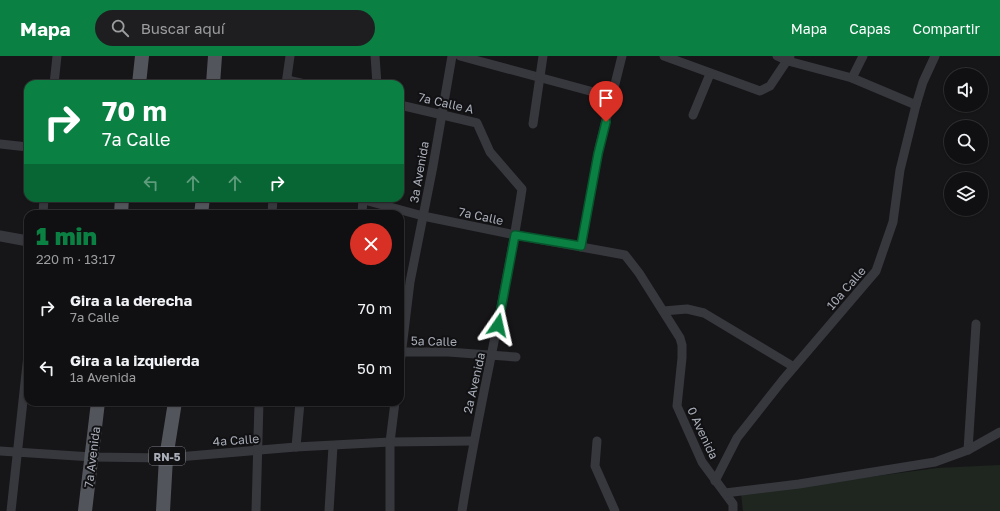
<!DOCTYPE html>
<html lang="es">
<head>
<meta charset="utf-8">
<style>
  body { margin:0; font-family:"Golos Text",sans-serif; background:#1e1e20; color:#f1f3f6; height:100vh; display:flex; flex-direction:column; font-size:15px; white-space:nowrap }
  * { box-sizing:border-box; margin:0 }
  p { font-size:13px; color:#9c9d9f }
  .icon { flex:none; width:22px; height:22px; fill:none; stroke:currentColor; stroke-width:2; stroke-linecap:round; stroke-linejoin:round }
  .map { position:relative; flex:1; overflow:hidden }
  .side { position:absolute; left:24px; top:154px; width:380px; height:196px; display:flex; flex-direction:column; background:#101012; border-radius:12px; box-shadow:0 1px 3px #0004,0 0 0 1px #303032 }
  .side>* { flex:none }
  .hud { position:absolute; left:24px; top:24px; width:380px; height:122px; border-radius:12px; box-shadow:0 1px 3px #0004,0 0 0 1px #303032; background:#0b8043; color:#fff; overflow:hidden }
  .tools { position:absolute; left:944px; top:12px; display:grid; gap:8px }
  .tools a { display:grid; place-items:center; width:44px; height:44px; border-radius:50%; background:#101012; box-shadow:0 1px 3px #0004,0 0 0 1px #303032; font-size:20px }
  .pin { position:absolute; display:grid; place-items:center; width:34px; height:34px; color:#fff; margin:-41px -17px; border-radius:50% 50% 50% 0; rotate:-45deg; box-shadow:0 0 4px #0007 }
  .pin .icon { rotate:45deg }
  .me { position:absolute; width:44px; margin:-22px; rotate:11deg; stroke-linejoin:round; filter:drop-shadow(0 0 3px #0008) }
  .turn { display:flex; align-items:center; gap:14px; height:84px; padding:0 12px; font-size:18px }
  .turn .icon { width:52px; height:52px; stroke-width:2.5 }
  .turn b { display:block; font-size:28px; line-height:34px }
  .lanes { display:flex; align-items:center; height:38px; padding:0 12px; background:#0003; justify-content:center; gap:20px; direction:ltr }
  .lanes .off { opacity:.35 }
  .round { display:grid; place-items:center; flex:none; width:42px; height:42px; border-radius:21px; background:#1e1e20 }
  .overview { display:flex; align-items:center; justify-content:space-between; height:68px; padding:0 12px }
  h1 { font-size:24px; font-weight:800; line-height:30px; color:#0b8043 }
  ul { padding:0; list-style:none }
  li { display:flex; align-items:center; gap:12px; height:60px; padding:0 12px }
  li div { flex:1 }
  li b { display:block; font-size:15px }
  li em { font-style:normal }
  header { display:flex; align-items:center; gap:24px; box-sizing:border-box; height:56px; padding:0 20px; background:#0b8043; color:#fff }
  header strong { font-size:19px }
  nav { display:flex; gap:22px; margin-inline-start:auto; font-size:14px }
  .search { width:280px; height:36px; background:#1e1e20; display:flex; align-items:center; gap:10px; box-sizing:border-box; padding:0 14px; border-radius:22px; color:#9c9d9f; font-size:15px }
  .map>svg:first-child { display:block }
  .green { fill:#1e261f }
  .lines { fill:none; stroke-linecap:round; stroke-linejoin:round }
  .minor { stroke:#37383d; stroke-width:9 }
  .tertiary { stroke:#37383d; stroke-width:11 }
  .primary { stroke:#53555c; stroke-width:14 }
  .route-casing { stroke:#07532c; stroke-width:10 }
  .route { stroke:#0b8043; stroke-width:7 }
  .labels { text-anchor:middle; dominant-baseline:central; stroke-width:4; stroke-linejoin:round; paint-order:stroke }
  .shield { fill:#111113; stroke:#7b7e86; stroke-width:1 }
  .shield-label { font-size:11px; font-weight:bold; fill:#a8adb8 }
  .street-label { font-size:12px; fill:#a8adb8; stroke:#111113 }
</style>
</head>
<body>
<header>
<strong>Mapa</strong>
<div class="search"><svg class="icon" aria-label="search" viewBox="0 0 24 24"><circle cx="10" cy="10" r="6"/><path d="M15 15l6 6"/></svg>Buscar aquí</div>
<nav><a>Mapa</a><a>Capas</a><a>Compartir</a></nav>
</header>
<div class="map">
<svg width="1000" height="455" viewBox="0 0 1000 455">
  <rect width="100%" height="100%" fill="#161618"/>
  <!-- green -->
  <path class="green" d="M1000 409V455H743L741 438 937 412Z"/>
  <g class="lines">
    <!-- minor -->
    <g class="minor">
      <path d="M375 0 377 28"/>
      <path d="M460 0 612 41"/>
      <path d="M664 0 760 35 770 30 790 0"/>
      <path d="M777 0 788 5 852 22 916 49"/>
      <path d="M852 22 863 0"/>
      <path d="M287 24 305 28"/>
      <path d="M54 28 57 0"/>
      <path d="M286 28 290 0"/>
      <path d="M400 49 477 67 490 96 522 133C506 241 479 347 462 455"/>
      <path d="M693 59 710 18"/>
      <path d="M533 68 543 0"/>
      <path d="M0 88 28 91"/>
      <path d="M357 142 423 160 515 179 625 199 639 217 680 282 682 289V302L677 350 702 406 733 448V455"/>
      <path d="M43 158 44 142"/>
      <path d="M272 158 273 142"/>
      <path d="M362 158 363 142"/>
      <path d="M581 191 599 92 622 0"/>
      <path d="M663 255 687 253 704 257 794 311"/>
      <path d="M400 296H448L516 301"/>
      <path d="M400 308 410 226 433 110 452 0"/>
      <path d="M597 385 595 410 615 455"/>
      <path d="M296 391 300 346"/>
      <path d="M968 394 976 268"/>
      <path d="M0 395 92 401 166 402 296 391 390 386 473 385"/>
      <path d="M715 425 737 382 782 325 876 215 893 166 900 114 916 49 923 26 935 0"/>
      <path d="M725 437 799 428 935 406 968 394 1000 376"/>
      <path d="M11 455 28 299"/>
      <path d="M256 455 259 346"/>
      <path d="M329 455 333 390"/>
      <path d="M390 455V386L395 346"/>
    </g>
    <!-- tertiary -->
    <path class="tertiary" d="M0 180 28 185"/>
    <!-- primary -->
    <g class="primary">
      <path d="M139 28 142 0"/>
      <path d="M213 28 215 0"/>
      <path d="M121 158 122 142"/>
      <path d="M201 158 203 142"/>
      <path d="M85 455 98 346"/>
      <path d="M163 455 166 402 175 346"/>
    </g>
  </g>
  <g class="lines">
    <defs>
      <path id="route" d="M498 269 515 179 581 190 598 98 606 66"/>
    </defs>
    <!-- route casing -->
    <use href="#route" class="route-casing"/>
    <!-- route -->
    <use href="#route" class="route"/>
  </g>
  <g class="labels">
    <!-- shield labels -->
    <rect class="shield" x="149" y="391" width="36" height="18" rx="3"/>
    <g class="shield-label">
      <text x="167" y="400">RN-5</text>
    </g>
    <!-- street labels -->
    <g class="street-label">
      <text transform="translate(446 47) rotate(13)">7a Calle A</text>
      <text transform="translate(419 116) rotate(-80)">3a Avenida</text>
      <text transform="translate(481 160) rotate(12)">7a Calle</text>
      <text transform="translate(846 232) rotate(-49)">10a Calle</text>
      <text transform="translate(434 285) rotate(1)">5a Calle</text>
      <text transform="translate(474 327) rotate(-77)">2a Avenida</text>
      <text transform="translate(703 377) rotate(65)">0 Avenida</text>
      <text transform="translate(236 384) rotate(-4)">4a Calle</text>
      <text transform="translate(92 401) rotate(-83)">7a Avenida</text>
    </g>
  </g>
</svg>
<div class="tools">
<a><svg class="icon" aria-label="sound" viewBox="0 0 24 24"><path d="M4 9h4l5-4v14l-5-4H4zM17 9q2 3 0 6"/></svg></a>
<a><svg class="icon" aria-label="search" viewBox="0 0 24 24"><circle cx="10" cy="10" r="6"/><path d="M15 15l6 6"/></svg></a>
<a><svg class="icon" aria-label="layers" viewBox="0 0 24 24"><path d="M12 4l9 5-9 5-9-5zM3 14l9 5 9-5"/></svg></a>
</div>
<div class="pin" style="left:606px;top:66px;background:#d93025"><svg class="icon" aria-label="arrive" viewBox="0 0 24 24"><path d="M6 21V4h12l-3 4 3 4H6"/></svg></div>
<svg class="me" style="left:498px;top:269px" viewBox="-20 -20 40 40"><path d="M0-17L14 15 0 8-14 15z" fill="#0b8043" stroke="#fff" stroke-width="4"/></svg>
<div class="hud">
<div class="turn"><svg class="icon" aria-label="right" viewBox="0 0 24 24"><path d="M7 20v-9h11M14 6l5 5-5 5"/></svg><div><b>70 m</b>7a Calle</div></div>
<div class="lanes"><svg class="icon off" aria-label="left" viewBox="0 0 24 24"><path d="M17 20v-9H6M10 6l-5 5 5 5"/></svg><svg class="icon off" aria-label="ahead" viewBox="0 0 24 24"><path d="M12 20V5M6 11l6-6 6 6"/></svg><svg class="icon off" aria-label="ahead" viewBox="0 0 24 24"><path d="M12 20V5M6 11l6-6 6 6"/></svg><svg class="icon" aria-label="right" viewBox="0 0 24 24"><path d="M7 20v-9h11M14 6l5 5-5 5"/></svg></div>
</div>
<section class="side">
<div class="overview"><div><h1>1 min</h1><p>220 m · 13:17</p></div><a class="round" style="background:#d93025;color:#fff"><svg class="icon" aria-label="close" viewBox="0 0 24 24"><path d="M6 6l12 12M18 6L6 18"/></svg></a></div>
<ul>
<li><svg class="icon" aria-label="right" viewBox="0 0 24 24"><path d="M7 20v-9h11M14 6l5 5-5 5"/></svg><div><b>Gira a la derecha</b><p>7a Calle</p></div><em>70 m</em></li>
<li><svg class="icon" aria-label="left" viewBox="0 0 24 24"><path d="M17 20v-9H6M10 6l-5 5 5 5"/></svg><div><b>Gira a la izquierda</b><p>1a Avenida</p></div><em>50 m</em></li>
</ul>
</section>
</div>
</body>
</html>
